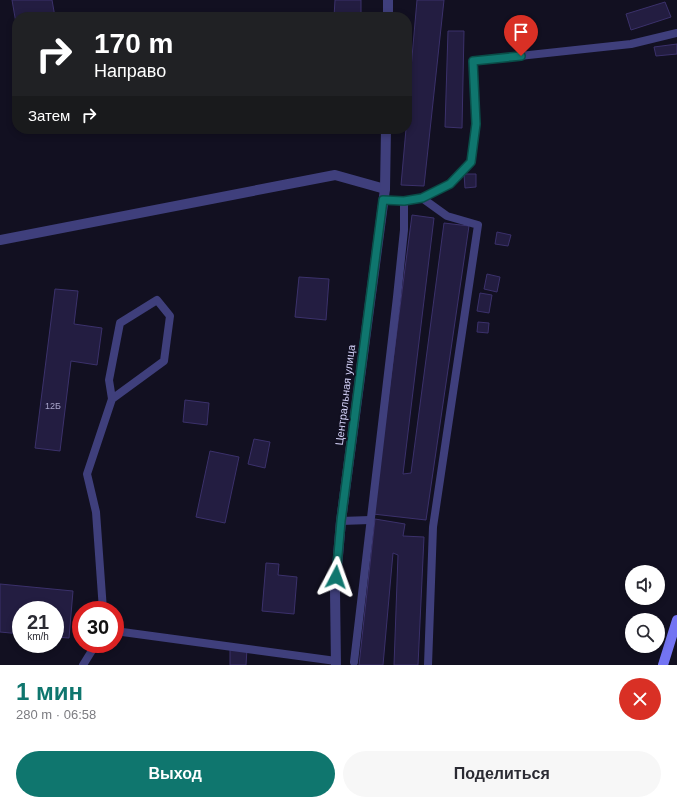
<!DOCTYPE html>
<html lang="ru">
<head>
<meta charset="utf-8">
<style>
  body { margin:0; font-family:Helvetica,sans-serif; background:#f7f7f7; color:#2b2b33; height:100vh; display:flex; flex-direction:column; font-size:15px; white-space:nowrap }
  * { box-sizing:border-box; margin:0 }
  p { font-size:13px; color:#7c7c81 }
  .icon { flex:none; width:22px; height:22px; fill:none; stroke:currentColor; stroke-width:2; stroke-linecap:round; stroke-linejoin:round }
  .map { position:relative; height:665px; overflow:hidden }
  .sheet { display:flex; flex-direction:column; background:#fff; flex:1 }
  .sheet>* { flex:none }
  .guide { position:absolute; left:12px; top:12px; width:400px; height:122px; border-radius:16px; box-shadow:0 2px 6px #0003; background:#202124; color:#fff; overflow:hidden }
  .tools { position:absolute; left:625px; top:565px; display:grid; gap:8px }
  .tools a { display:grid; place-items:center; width:40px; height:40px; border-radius:50%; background:#fff; box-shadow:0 2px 6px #0003; font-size:20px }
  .speed { position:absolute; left:12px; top:601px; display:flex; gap:8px; font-size:20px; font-weight:700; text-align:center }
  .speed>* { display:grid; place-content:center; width:52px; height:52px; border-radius:50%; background:#fff; box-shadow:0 2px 6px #0003; line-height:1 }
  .speed small { font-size:10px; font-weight:400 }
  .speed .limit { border:6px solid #d22; background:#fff; color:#111 }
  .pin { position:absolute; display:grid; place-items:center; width:34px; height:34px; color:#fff; margin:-41px -17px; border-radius:50% 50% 50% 0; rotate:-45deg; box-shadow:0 0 4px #0007 }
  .pin .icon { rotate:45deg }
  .me { position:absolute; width:44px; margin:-22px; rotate:4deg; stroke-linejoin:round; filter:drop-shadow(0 0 3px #0008) }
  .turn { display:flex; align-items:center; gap:14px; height:84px; padding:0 16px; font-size:18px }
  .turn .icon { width:52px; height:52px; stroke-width:2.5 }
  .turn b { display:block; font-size:28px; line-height:34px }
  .then { display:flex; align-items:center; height:38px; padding:0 16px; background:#0003; gap:8px; font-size:15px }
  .round { display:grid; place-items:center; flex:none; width:42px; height:42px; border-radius:21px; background:#f7f7f7 }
  .head { display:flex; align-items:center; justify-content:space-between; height:68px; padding:0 16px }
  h1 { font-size:24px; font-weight:600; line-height:30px; color:#0f766e }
  .cta { display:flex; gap:8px; margin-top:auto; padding:8px 16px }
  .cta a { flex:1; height:46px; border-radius:24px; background:#0f766e; color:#fff; font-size:16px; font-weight:600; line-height:46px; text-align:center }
  .cta a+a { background:#f7f7f7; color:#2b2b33 }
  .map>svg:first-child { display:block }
  .building { fill:#231d41; stroke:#3b316b }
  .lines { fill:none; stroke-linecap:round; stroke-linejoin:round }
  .lane { stroke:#3f3f7c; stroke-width:8 }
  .street { stroke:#3f3f7c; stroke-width:10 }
  .secondary { stroke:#7374f3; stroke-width:10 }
  .route-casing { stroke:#0a4d48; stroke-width:10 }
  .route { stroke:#0f766e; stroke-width:7 }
  .labels { text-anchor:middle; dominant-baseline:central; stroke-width:4; stroke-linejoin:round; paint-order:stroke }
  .number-label { font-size:9px; fill:#aaa6cc }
  .street-label { font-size:11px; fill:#d7d4fb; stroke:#121021 }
</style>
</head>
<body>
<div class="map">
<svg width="677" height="665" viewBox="0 0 677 665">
  <rect width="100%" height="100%" fill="#121021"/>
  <!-- building -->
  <g class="building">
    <path d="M12 0H52L55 17H17V29Z"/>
    <path d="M335 0H361V17H334Z"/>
    <path d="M417 0H444L424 186 401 185 406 129H407V114Z"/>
    <path d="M665 2 671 17 631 30 626 14Z"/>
    <path d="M448 31H464L462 128 445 127Z"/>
    <path d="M677 44V54L656 56 654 47Z"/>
    <path d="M464 174H476V187L465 188Z"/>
    <path d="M412 215 434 218 403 474 411 473 444 223 469 226 426 520 373 514Z"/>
    <path d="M497 232 511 235 508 246 495 244Z"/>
    <path d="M487 274 500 277 497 292 484 289Z"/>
    <path d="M299 277 329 279 326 320 295 317Z"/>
    <path d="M55 289 78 291 74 324 102 328 97 365 71 361 60 451 35 448Z"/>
    <path d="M480 293 492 295 489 313 477 311Z"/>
    <path d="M478 322 489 323 488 333 477 332Z"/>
    <path d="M185 400 209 403 207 425 183 422Z"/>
    <path d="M254 439 270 442 265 468 248 464Z"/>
    <path d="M210 451 239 457 225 523 196 517Z"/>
    <path d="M375 519 405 524 403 536 424 537 418 665H394L398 555 393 553 383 665H359Z"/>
    <path d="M266 563 279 564 278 575 297 577 294 614 262 611Z"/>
    <path d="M0 584 73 591 69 638 55 637V610H21V634L0 632Z"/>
    <path d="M230 649H247L246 665H230Z"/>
  </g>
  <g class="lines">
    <!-- lane -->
    <g class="lane">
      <path d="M422 198 447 216 478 225 433 527 428 665"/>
      <path d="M383 200 404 201 422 198 450 184 471 162 476 124 473 61 631 44 677 33"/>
      <path d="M341 521 370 520"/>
      <path d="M103 610 96 512 87 474 112 399 109 380 120 323 157 300 170 316 164 361 112 399"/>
      <path d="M115 631 336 661"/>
      <path d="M354 662 397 297 404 230V201"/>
      <path d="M83 665 96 644"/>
    </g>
    <!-- street -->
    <g class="street">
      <path d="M388 17V0"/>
      <path d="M0 240 335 175 385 189"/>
      <path d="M336 665 335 591 341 521 385 189 386 129"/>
    </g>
    <!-- secondary -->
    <path class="secondary" d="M663 665 677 620"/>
  </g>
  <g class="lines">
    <defs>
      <path id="route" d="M336 577 341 521 383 200 404 201 422 198 450 184 471 162 476 124 473 61 521 56"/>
    </defs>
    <!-- route casing -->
    <use href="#route" class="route-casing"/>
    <!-- route -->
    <use href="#route" class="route"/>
  </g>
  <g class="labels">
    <!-- number labels -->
    <g class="number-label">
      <text x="53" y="406">12Б</text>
    </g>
    <!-- street labels -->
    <g class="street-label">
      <text transform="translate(345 395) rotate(-83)">Центральная улица</text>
    </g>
  </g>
</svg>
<div class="tools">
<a><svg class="icon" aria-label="sound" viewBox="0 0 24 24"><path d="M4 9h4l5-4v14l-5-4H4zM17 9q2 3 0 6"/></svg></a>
<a><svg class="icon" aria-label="search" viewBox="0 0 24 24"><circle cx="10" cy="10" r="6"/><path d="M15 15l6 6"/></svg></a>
</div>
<div class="speed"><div>21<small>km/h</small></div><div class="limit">30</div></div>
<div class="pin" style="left:521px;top:56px;background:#d93025"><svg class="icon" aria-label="arrive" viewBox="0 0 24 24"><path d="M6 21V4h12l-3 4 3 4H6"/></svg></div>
<svg class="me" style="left:336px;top:577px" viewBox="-20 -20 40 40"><path d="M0-17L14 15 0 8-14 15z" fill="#0f766e" stroke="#fff" stroke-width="4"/></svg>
<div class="guide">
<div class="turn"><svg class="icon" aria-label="right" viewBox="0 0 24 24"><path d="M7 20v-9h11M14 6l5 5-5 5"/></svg><div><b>170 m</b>Направо</div></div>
<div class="then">Затем<svg class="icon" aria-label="right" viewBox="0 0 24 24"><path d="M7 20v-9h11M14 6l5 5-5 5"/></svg></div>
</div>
</div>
<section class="sheet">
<div class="head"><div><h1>1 мин</h1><p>280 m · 06:58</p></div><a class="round" style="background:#d93025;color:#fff"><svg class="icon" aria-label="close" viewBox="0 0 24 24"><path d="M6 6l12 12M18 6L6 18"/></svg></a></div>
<div class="cta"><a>Выход</a><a>Поделиться</a></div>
</section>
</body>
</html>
